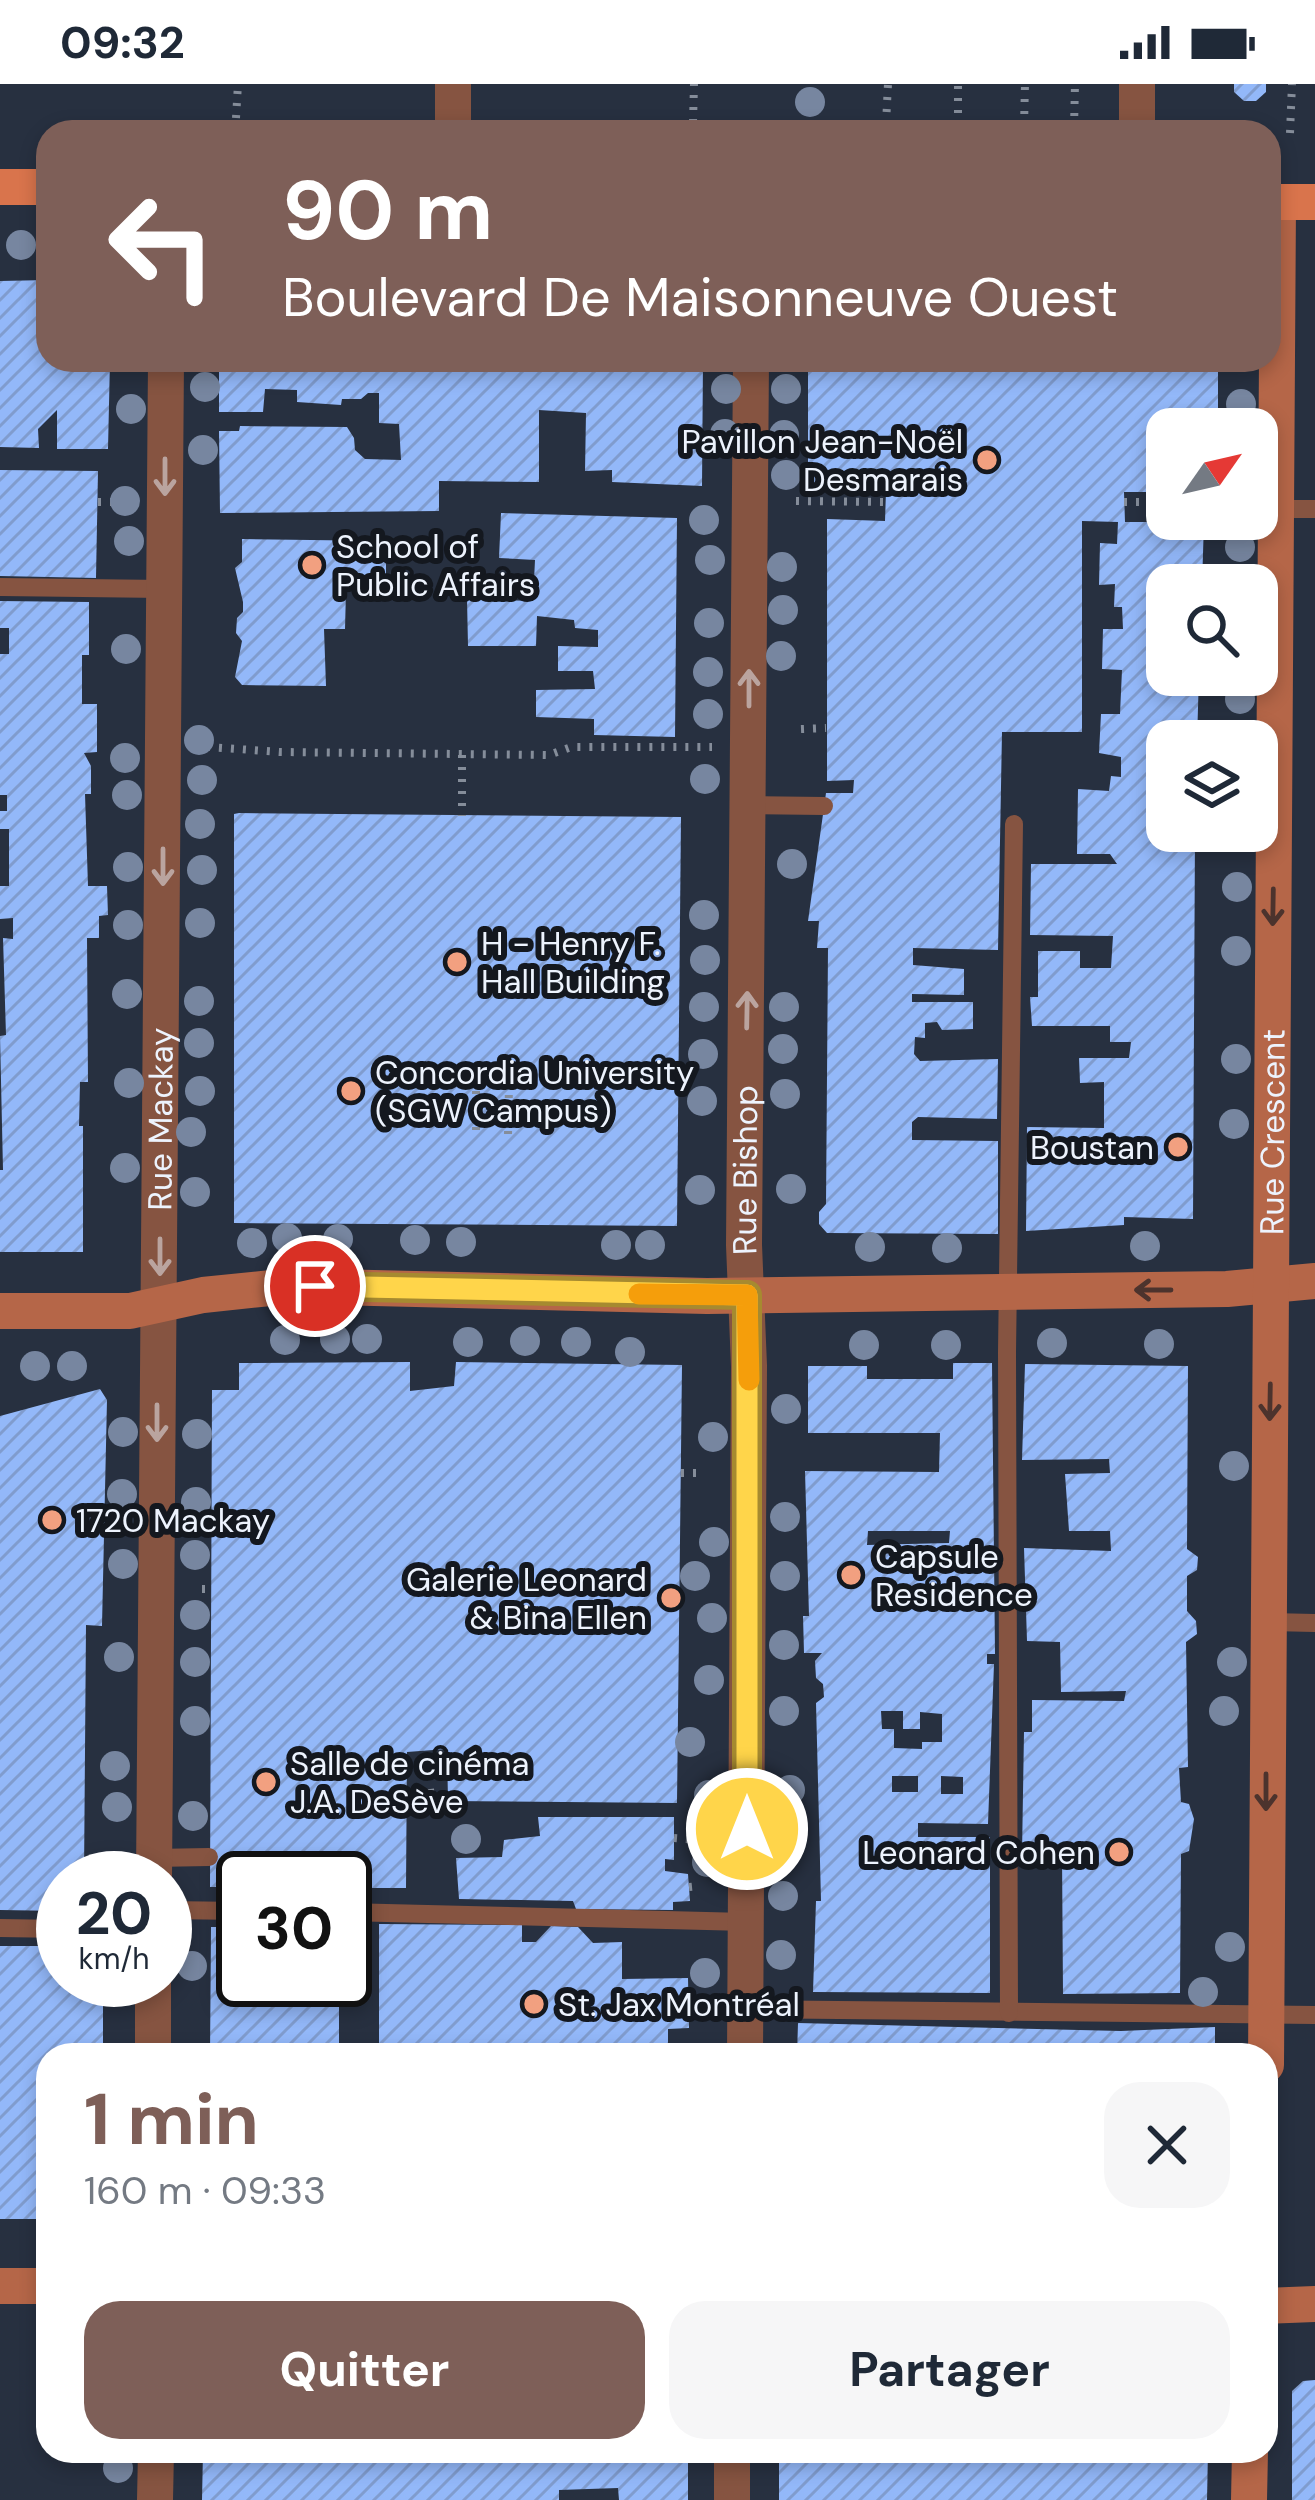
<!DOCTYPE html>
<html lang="fr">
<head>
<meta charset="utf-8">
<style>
  body { margin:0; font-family:"DM Sans",sans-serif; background:#f6f6f7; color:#1f2937; height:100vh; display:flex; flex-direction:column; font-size:45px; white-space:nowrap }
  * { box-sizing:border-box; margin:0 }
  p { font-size:39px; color:#747a83 }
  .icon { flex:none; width:66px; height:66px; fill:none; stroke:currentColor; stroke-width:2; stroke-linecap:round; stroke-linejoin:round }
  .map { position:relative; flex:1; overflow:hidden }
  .drawer { position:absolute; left:36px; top:1959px; width:1242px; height:420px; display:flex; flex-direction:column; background:#fff; border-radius:36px; box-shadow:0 6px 18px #0003 }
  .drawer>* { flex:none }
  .top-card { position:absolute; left:36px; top:36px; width:1245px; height:252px; border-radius:36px; box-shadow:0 6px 18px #0003; background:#7e5f58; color:#fff; overflow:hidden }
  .needle { width:78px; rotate:56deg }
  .buttons { position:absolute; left:1146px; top:324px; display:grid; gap:24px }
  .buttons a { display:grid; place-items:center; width:132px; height:132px; border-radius:24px; background:#fff; box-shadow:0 6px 18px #0003; font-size:60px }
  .speed { position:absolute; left:36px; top:1767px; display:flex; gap:24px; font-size:60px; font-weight:700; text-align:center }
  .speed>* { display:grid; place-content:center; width:156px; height:156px; border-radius:50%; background:#fff; box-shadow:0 6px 18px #0003; line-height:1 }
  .speed small { font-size:30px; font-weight:400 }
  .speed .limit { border:6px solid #111; border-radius:18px; background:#fff; color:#111 }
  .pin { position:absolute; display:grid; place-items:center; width:102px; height:102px; color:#fff; margin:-51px; border:6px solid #fff; border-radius:50%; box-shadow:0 3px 12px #0007 }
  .me { position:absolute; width:132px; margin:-66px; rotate:0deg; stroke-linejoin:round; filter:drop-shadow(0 0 9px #0008) }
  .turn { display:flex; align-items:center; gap:42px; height:252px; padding:0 48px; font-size:54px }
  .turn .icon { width:156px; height:156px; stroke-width:2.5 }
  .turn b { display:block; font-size:84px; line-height:102px }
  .round { display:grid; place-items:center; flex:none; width:126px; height:126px; border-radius:36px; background:#f6f6f7 }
  .headline { display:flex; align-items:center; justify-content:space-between; height:204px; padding:0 48px }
  h1 { font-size:72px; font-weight:700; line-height:90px; color:#7e5f58 }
  .action { display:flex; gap:24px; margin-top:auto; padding:24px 48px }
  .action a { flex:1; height:138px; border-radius:36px; background:#7e5f58; color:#fff; font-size:48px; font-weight:700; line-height:138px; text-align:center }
  .action a+a { background:#f6f6f7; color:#1f2937 }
  .status { display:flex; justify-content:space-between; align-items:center; height:84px; padding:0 60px; background:#fff; direction:ltr }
  .status svg { height:33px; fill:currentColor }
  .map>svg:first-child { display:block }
  .building { fill:url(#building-hatch); fill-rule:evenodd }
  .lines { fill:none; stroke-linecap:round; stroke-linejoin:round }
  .path { stroke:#858d9a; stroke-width:8; stroke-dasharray:3 9; stroke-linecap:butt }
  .lane { stroke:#865441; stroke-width:18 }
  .street { stroke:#865441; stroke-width:36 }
  .secondary { stroke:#b56648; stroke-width:36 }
  .primary { stroke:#d9744c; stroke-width:36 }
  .tree { fill:#7786a0 }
  .oneway { stroke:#baa49f }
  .oneway2 { stroke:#4c332d }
  .route-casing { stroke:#a68a30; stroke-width:30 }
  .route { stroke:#ffd54a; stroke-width:21 }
  .slow { stroke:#f59e0b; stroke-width:21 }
  .poi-dot { fill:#f2a080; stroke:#14181f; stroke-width:4.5 }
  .labels { text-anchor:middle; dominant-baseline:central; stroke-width:12; stroke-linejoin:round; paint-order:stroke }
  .poi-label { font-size:33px; fill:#edf3fd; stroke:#14181f; text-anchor:start }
  .street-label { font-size:33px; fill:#edf3fd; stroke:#14181f }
</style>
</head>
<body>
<div class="status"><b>09:32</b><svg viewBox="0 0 49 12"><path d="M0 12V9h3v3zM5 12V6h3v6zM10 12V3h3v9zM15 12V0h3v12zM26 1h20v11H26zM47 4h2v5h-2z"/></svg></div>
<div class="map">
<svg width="1315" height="2416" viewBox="0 0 1315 2416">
  <defs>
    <pattern id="building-hatch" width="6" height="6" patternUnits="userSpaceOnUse" patternTransform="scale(3)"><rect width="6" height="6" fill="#93b8f9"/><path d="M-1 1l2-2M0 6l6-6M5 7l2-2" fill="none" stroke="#809cce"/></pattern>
  </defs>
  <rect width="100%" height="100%" fill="#273040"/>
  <!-- building -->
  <g class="building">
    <path d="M1234 0H1266V8L1256 17H1244L1234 8Z"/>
    <path d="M48 196V276H110L108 365H57V326L38 345 39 364 0 363V197Z"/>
    <path d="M219 276H703L702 402 612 398V386L585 387 586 329 539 326V398L439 397V427L220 429 219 347H239L240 342 347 343 354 354 355 366 365 375 401 376 399 340 379 339V309H368L361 315H342L341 321 297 318V306L265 305 263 328H219Z"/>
    <path d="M808 276H1218V345H1167V408H1124L1125 438H1204L1202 501H1167V591H1199L1197 657H1167V747H1195L1193 1135 1124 1133V1141L1026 1147 1027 1043 1104 1044V998L1080 999 1079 974H1129L1131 958H1110V942H1032L1030 913H1038V867H1080V884H1111L1113 852 1030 851 1031 780H1117L1110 770H1077L1078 705 1109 707 1111 692 1121 693V673L1099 669 1101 630H1120L1122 586 1102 585 1103 545H1123L1122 523H1114L1115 500 1099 501 1100 459 1117 460 1118 438 1082 437V648H1002L998 866 913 864V881L964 885V911L912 910V918H973V945L942 946 937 938 925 939V954L915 953 914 970 920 977 998 975 997 1035 918 1033 912 1038V1056L998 1057V1150L827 1149 819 1140V1128L826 1120 828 864H817L819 837H808L826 709H853L854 696 827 697V435L885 437 886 407 808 408Z"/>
    <path d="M0 386 98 387 96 494 0 492Z"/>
    <path d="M501 429 677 434 675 653 594 651V635L536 633V606L595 605 593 587H558V562L598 563V546L575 544 574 536 537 532 536 562H468L467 515 533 517 535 476 499 474Z"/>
    <path d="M242 455 386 457V507H346L345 545H324L326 602 242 601 235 593 242 557 236 549 237 534 243 528V518L235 484 242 478Z"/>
    <path d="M0 517 89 518V571H82V620H97V668L84 669 91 682V710H85L88 802H107L108 831 99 832V854H87L88 998H80L79 1042H83V1168H0V1086H3L0 952 6 951 3 854 13 855V834L0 835V802H9V745H0V727H7V711H0V570H9V544H0Z"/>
    <path d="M239 729 681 733 677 1142 234 1139V730Z"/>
    <path d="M410 1278V1307L454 1302 456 1278 682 1281 677 1719 448 1717 447 1665 407 1668 406 1804H345V1794H243V1803H210L212 1306H239V1279Z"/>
    <path d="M953 1279H992L995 1570H987V1580H994L988 1740 918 1739V1753H990V1909L813 1908 816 1817H821L816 1619 824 1613 823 1600 816 1594 815 1577 822 1569H804L803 1532H809L805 1387 939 1388 940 1349H808V1282H867V1295H953ZM868 1447H950L949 1459 867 1461ZM881 1627H903V1645H920V1628L942 1630V1658H922V1665L894 1664V1645H882ZM892 1692H918V1708H892ZM941 1692 963 1693V1710H941Z"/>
    <path d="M1025 1280 1188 1282 1187 1465 1198 1473 1197 1486 1187 1492V1527L1196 1537 1197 1550 1186 1558 1188 1683 1179 1684 1181 1718 1189 1720 1194 1735 1189 1767 1181 1770 1180 1909 1063 1910 1062 1770H1022L1024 1648H1032V1616L1124 1617 1126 1607 1061 1608 1060 1558 1027 1557 1024 1464 1111 1467 1110 1447H1069L1065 1390 1110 1389 1109 1375 1022 1376Z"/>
    <path d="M100 1305 107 1316 102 1542 86 1541 84 1794H63V1827L0 1826V1332Z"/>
    <path d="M538 1733H674V1776L665 1775V1787L688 1790 690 1817 673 1818V1826L576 1825 573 1817 459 1815 456 1774 502 1773 504 1756 540 1752Z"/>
    <path d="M379 1840 522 1841V1858H536L551 1842 578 1843 593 1859 622 1858V1895L688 1894 689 1944 668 1945V1962H676V1971H379Z"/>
    <path d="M211 1843H243V1896H339V1971H210Z"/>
    <path d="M0 1862H63V1896H103V1971H48V2135H0Z"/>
    <path d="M798 1939 1121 1947 1215 1943V1971H797Z"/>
    <path d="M1315 2296V2416H1292V2307L1303 2297Z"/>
    <path d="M203 2367H688V2416H619L618 2404 559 2406V2416H202Z"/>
    <path d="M779 2367H1208L1207 2416H779Z"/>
  </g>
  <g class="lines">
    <!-- path -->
    <g class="path">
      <path d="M236 34 238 0"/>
      <path d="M693 38 694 0"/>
      <path d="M886 40 888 0"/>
      <path d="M958 41V0"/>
      <path d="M1024 42 1025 0"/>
      <path d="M1074 44 1075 0"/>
      <path d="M1290 49 1292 0"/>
      <path d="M796 417 885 418"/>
      <path d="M98 418H118"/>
      <path d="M1124 418H1167"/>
      <path d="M801 645 826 644"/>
      <path d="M195 662 280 668 549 671 571 663H712"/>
      <path d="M462 671V732"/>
      <path d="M476 1046V1002"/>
      <path d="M508 1050 509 1002"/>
      <path d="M681 1389H702"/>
      <path d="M202 1505H210"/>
      <path d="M678 1655H700"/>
      <path d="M430 1705 432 1725"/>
      <path d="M674 1754 698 1756"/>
      <path d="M689 1803 699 1802"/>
    </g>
    <!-- lane -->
    <g class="lane">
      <path d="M1276 425H1315"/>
      <path d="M0 503 164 505"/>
      <path d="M749 721 824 722"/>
      <path d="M1266 1538 1315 1539"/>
      <path d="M154 1774 209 1773"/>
      <path d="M165 1826 243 1827"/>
      <path d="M345 1828 746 1838"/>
      <path d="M0 1844 63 1845"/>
      <path d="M745 1925 1315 1931"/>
      <path d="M1009 1929 1007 1269 1014 740"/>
    </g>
    <!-- street -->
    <g class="street">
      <path d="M1137 0V48"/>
      <path d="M453 48V0"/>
      <path id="s1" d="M154 1794 166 276"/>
      <path d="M153 1971V1896"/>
      <path id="s2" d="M745 1971 749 1282 744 1161 751 276"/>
      <path d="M732 2367V2416"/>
      <path d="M155 2416 156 2367"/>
    </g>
    <!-- secondary -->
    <g class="secondary">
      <path d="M0 1227H130L203 1211 290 1202 707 1212 1227 1205 1315 1197"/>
      <path id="s3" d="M1266 1981 1278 118"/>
      <path d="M0 2202H48"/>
      <path d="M1266 2222 1315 2220"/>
      <path d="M1249 2416 1250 2367"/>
    </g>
    <!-- primary -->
    <g class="primary">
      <path d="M0 103H48"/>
      <path d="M1269 118H1315"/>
    </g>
  </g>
  <!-- trees -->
  <g class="tree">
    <circle cx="810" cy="18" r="15"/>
    <circle cx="21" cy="161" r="15"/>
    <circle cx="205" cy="303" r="15"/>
    <circle cx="726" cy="305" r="15"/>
    <circle cx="786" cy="305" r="15"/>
    <circle cx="1241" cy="320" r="15"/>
    <circle cx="131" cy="325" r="15"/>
    <circle cx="725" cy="350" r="15"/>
    <circle cx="784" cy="351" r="15"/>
    <circle cx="203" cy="366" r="15"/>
    <circle cx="786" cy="391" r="15"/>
    <circle cx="125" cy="417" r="15"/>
    <circle cx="704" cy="436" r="15"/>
    <circle cx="129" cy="457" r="15"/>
    <circle cx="1240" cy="463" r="15"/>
    <circle cx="710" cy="476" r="15"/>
    <circle cx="782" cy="483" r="15"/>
    <circle cx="783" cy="526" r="15"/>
    <circle cx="709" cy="539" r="15"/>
    <circle cx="126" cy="565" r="15"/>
    <circle cx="781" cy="572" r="15"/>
    <circle cx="708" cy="588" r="15"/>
    <circle cx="1240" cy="615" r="15"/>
    <circle cx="708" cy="630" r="15"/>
    <circle cx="199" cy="656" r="15"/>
    <circle cx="125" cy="674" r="15"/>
    <circle cx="705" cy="695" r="15"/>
    <circle cx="202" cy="696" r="15"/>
    <circle cx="127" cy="711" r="15"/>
    <circle cx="200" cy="740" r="15"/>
    <circle cx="792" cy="780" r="15"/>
    <circle cx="128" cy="783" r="15"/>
    <circle cx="202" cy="786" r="15"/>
    <circle cx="1237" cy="803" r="15"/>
    <circle cx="704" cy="831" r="15"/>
    <circle cx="200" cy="839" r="15"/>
    <circle cx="128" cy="841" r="15"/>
    <circle cx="1236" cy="867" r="15"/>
    <circle cx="705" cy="876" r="15"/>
    <circle cx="127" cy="910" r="15"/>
    <circle cx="199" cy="917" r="15"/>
    <circle cx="704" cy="923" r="15"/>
    <circle cx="784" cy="923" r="15"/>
    <circle cx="199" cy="959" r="15"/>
    <circle cx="783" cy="965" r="15"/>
    <circle cx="703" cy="970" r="15"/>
    <circle cx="1236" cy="975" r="15"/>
    <circle cx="129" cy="999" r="15"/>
    <circle cx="200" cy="1007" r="15"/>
    <circle cx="785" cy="1010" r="15"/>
    <circle cx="702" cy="1017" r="15"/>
    <circle cx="1234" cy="1040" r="15"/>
    <circle cx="191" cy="1048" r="15"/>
    <circle cx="125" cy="1084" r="15"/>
    <circle cx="791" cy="1105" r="15"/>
    <circle cx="700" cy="1106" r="15"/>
    <circle cx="195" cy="1108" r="15"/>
    <circle cx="287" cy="1154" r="15"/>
    <circle cx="338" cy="1155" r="15"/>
    <circle cx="415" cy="1156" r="15"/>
    <circle cx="461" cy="1158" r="15"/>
    <circle cx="252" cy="1159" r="15"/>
    <circle cx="616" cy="1161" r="15"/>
    <circle cx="650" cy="1161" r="15"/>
    <circle cx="1145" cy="1162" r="15"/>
    <circle cx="870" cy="1163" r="15"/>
    <circle cx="947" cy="1164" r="15"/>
    <circle cx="335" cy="1255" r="15"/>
    <circle cx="367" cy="1255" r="15"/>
    <circle cx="285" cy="1256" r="15"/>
    <circle cx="525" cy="1257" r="15"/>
    <circle cx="468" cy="1258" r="15"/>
    <circle cx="576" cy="1258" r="15"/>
    <circle cx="1052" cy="1259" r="15"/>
    <circle cx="1159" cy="1260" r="15"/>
    <circle cx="864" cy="1261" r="15"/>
    <circle cx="946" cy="1261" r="15"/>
    <circle cx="630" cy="1268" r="15"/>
    <circle cx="35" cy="1282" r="15"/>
    <circle cx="72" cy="1282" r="15"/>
    <circle cx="786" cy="1325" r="15"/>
    <circle cx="123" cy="1348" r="15"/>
    <circle cx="197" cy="1350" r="15"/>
    <circle cx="713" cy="1353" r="15"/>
    <circle cx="1234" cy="1382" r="15"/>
    <circle cx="122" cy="1410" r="15"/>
    <circle cx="196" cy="1418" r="15"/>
    <circle cx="785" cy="1433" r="15"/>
    <circle cx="714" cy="1458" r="15"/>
    <circle cx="195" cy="1471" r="15"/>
    <circle cx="123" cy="1480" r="15"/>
    <circle cx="695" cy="1492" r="15"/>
    <circle cx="785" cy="1492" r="15"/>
    <circle cx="195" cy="1531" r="15"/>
    <circle cx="712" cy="1534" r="15"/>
    <circle cx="784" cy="1561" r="15"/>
    <circle cx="119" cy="1573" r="15"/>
    <circle cx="195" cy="1578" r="15"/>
    <circle cx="1232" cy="1578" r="15"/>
    <circle cx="709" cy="1596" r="15"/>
    <circle cx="784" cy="1627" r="15"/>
    <circle cx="1224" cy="1627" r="15"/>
    <circle cx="195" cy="1637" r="15"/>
    <circle cx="690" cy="1658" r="15"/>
    <circle cx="115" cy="1682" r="15"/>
    <circle cx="790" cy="1706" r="15"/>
    <circle cx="709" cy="1711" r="15"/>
    <circle cx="117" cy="1723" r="15"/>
    <circle cx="193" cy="1732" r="15"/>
    <circle cx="466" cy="1755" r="15"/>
    <circle cx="785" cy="1759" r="15"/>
    <circle cx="707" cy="1778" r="15"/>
    <circle cx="783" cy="1812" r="15"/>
    <circle cx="1230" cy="1863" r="15"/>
    <circle cx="781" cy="1871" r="15"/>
    <circle cx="192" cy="1882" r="15"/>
    <circle cx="705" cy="1889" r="15"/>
    <circle cx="1203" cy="1908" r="15"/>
    <circle cx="118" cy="2384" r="15"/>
  </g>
  <!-- one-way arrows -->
  <defs><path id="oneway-shaft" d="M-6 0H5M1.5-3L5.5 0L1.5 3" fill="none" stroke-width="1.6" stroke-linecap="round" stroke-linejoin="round" transform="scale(3)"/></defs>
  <g class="oneway">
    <use href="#oneway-shaft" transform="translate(165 393) rotate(90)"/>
    <use href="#oneway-shaft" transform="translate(749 604) rotate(-90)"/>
    <use href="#oneway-shaft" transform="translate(163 783) rotate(90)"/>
    <use href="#oneway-shaft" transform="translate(747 926) rotate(-89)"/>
    <use href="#oneway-shaft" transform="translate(160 1173) rotate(90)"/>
    <use href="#oneway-shaft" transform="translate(157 1339) rotate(90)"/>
  </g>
  <g class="oneway2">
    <use href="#oneway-shaft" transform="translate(1273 823) rotate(91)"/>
    <use href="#oneway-shaft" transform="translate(1153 1206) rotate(180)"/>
    <use href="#oneway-shaft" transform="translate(1270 1318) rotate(91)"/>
    <use href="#oneway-shaft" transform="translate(1266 1708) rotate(90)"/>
  </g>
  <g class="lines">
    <defs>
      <path id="route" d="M315 1202 747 1211V1745"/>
    </defs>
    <!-- route casing -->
    <use href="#route" class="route-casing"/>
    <!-- route -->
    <use href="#route" class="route"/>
    <!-- slow -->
    <path class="slow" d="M639 1210 747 1211 749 1296"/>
  </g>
  <!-- markers -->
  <g class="poi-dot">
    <circle cx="987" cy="376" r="12"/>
    <circle cx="312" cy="481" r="12"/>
    <circle cx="457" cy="878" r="12"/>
    <circle cx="351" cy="1007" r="12"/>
    <circle cx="1178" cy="1063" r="12"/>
    <circle cx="52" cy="1436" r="12"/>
    <circle cx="851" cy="1491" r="12"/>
    <circle cx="671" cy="1514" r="12"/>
    <circle cx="266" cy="1698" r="12"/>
    <circle cx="1119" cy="1768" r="12"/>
    <circle cx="534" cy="1920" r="12"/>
  </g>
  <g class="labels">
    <!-- poi labels -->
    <g class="poi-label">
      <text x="963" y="357" text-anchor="end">Pavillon Jean-Noël<tspan x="963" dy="38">Desmarais</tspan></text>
      <text x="336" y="462">School of<tspan x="336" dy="38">Public Affairs</tspan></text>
      <text x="481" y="859">H - Henry F.<tspan x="481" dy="38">Hall Building</tspan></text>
      <text x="375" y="988">Concordia University<tspan x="375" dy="38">(SGW Campus)</tspan></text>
      <text x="1154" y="1063" text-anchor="end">Boustan</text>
      <text x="76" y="1436">1720 Mackay</text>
      <text x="875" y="1472">Capsule<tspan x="875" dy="38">Residence</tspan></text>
      <text x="647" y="1495" text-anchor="end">Galerie Leonard<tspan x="647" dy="38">&amp; Bina Ellen</tspan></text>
      <text x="290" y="1679">Salle de cinéma<tspan x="290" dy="38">J.A. DeSève</tspan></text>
      <text x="1095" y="1768" text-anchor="end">Leonard Cohen</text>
      <text x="558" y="1920">St. Jax Montréal</text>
    </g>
    <!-- street labels -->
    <g class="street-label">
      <text stroke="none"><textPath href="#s1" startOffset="759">Rue Mackay</textPath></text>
      <text stroke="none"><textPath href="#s3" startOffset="933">Rue Crescent</textPath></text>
      <text stroke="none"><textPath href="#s2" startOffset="885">Rue Bishop</textPath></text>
    </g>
  </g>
</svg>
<div class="buttons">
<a><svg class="needle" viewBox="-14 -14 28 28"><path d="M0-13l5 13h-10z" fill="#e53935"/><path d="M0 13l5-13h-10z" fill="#747a83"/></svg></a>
<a><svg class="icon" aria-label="search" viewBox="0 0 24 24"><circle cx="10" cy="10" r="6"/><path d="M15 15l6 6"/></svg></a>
<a><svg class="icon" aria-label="layers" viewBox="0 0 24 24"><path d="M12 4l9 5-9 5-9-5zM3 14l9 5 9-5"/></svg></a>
</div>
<div class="speed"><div>20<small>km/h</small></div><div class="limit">30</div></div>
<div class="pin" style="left:315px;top:1202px;background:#d93025"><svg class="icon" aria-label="arrive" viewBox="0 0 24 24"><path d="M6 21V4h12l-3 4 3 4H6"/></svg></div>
<svg class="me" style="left:747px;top:1745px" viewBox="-20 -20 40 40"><circle r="17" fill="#ffd54a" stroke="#fff" stroke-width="3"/><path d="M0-11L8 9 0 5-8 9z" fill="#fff"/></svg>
<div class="top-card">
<div class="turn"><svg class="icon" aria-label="left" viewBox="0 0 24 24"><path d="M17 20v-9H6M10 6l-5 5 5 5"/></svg><div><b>90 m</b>Boulevard De Maisonneuve Ouest</div></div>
</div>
<section class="drawer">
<div class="headline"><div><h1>1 min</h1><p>160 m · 09:33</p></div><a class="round"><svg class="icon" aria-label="close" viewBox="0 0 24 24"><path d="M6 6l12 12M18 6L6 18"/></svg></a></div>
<div class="action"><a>Quitter</a><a>Partager</a></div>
</section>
</div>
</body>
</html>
